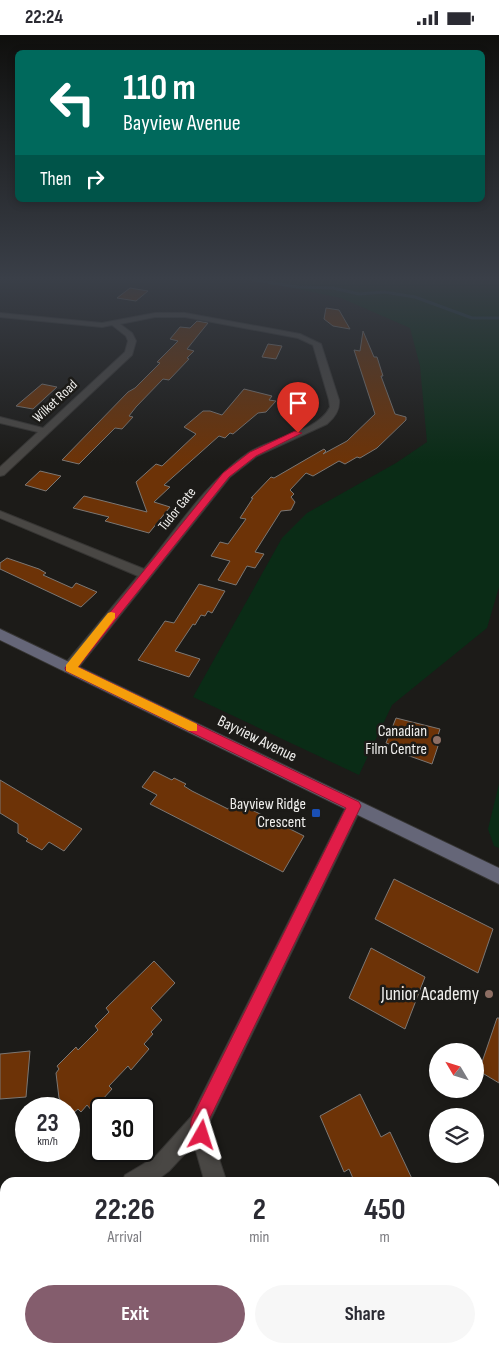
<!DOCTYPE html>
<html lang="en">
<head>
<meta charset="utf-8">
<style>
  body { margin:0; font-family:"Sofia Sans Condensed",sans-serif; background:#f7f7f7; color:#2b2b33; height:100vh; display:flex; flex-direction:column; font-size:19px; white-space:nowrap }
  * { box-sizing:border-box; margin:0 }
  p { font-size:16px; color:#7c7c81 }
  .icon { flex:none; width:28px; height:28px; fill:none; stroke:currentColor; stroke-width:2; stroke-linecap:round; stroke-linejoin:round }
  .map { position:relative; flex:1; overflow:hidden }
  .drawer { position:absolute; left:0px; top:1142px; width:500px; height:176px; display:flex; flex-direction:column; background:#fff; border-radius:15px 15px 0 0; box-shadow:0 2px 8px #0003 }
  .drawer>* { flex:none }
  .top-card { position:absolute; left:15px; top:15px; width:470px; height:152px; border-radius:8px; box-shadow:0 2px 8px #0003; background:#00695c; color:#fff; overflow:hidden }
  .needle { width:32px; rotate:308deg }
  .controls { position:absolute; left:429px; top:1008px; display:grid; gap:10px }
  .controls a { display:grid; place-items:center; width:55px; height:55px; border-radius:50%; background:#fff; box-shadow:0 2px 8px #0003; font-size:25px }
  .speed { position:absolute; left:15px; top:1062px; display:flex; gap:10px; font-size:25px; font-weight:700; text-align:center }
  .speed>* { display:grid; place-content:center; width:65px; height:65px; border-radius:50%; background:#fff; box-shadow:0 2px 8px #0003; line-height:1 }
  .speed small { font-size:12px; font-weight:400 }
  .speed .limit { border:2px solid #111; border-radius:8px; background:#fff; color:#111 }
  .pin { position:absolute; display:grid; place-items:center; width:42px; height:42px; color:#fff; margin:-51px -21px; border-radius:50% 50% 50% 0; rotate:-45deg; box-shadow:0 0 5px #0007 }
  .pin .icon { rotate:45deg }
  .me { position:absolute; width:55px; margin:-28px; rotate:6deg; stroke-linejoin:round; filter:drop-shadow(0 0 4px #0008) }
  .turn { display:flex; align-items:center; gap:18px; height:105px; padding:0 25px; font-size:22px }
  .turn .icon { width:65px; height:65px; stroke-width:2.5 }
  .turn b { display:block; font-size:35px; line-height:42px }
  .then { display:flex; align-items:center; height:48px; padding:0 25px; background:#0003; gap:10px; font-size:19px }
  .eta { display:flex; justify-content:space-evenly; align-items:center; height:85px; text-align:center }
  .eta b { font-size:30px; font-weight:700; line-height:35px }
  .cta { display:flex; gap:10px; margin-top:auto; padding:10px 25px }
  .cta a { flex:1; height:58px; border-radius:30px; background:#845d6d; color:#fff; font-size:20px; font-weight:700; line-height:58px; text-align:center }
  .cta a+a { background:#f7f7f7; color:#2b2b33 }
  .status { display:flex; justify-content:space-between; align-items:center; height:35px; padding:0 25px; background:#fff; direction:ltr }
  .status svg { height:14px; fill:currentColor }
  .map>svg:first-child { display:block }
  .green { fill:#0a2c16 }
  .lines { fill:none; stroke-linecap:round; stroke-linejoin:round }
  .stream { stroke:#18373e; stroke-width:3 }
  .building { fill:#6d3307; stroke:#7b7774 }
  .minor-casing { stroke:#363533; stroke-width:2 }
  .secondary-casing { stroke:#363533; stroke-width:2 }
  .minor { fill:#494744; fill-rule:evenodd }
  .secondary { fill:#656678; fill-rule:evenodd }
  .route { fill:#e11d48; stroke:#92132f }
  .slow { fill:#f59e0b }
  .education-dot { fill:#8d6e63; stroke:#1c1b18; stroke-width:2 }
  .transit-dot { fill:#1a4fb4; stroke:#1c1b18; stroke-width:2 }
  .labels { text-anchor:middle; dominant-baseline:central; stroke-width:5; stroke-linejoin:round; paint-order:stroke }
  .far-street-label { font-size:14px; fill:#f1f0ee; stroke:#1c1b18 }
  .poi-label { font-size:16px; fill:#f1f0ee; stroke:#1c1b18; text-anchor:end }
  .street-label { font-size:16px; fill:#f1f0ee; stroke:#1c1b18 }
  .near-poi-label { font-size:19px; fill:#f1f0ee; stroke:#1c1b18; text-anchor:end }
</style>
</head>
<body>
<div class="status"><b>22:24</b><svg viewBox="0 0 49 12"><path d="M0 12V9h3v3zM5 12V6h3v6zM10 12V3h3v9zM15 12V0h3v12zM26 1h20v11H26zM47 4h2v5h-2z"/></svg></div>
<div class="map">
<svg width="499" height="1318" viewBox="0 0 499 1318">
  <rect width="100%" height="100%" fill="#1c1b18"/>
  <!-- green -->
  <g class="green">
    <path d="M250 244H499V552L487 593 392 670 359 740 193 662 282 503 307 478 396 428 427 407 420 331 410 293 341 263Z"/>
    <path d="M499 749V813L494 811 488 794Z"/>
  </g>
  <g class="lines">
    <!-- stream -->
    <path class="stream" d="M250 244 297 252 333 253 359 259 384 257 415 262 472 283H499"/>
  </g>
  <!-- building -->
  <g class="building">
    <path d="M130 253 148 256 136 266 117 263Z"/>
    <path d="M326 273 339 275 350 294 333 291 324 284Z"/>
    <path d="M197 286 208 288 187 314 194 316 187 323 189 324 169 345 163 344 136 372 129 381 133 382 122 394 115 393 79 429 62 425 128 357 135 353 160 328 157 327 178 306 170 304 180 292 190 293Z"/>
    <path d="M363 296 374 322H377L383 341H381L395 379 406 382V385L377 413 360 423 357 422 345 429 339 426 313 441 306 438 290 455 294 459 291 462 295 467 291 475 281 476 255 517 264 519 255 533 247 531 236 550 218 545 230 526 211 521 220 507 228 509 246 484 240 483 253 463H251L271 442 274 443 324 414 326 416 323 419 347 406 375 379 354 315 360 316Z"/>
    <path d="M268 309 282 311 276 324 262 322Z"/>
    <path d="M42 349 57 352 33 374 16 371Z"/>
    <path d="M244 354 272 361 269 365 276 366 266 377 258 378 233 399 230 398 225 403 219 401 164 450 170 452 154 467 170 472 149 498 105 486 109 482 73 473 84 461 147 477 136 447 156 429 162 431 196 399 184 392 203 376H210L222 380Z"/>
    <path d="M40 436 61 441 46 456 25 450Z"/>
    <path d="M7 523 39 534 46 538 43 540 72 553 76 548 97 557 81 572 0 534V528Z"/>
    <path d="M199 549 225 556 212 578 208 576 205 581 201 580 195 590 193 589 175 616 200 624 189 642 138 625 165 586 174 588Z"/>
    <path d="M396 683 440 694 435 710 438 711 432 729 401 718 403 714 386 708Z"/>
    <path d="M154 736 172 745 174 743 186 749 184 751 192 756 228 774 234 766 304 801 283 837 150 769 157 760 142 752Z"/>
    <path d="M0 745 82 794 64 816 49 807 42 815 26 806 28 804 18 798V789L0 778Z"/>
    <path d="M394 844 493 894 478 938 375 884Z"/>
    <path d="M371 913 425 942 405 994 349 963Z"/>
    <path d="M154 926 175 948 151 973 162 985 151 997 153 999 144 1009 149 1014 131 1035 128 1031 109 1051 112 1054 92 1076 87 1070 81 1077 78 1074 72 1079 59 1063 56 1038 59 1034 57 1031 76 1012 78 1015 98 995 95 991 109 977 106 973Z"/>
    <path d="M497 983H499V1048L479 1036Z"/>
    <path d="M30 1016 26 1062 0 1064V1019Z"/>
    <path d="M360 1059 381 1102 390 1097 414 1148H355L349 1134 344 1137 320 1081Z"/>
  </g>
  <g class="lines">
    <defs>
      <g id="minor">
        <path d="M0 278 102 288 155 278H185L300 299 321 309 339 365C340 375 335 382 327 389L257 421 230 442 75 637H65L63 633 65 629 138 541 0 483V476L144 534C174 497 209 444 248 418 271 403 318 397 330 372L329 365 313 310 298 303 185 282H155L120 289 132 298 136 306 132 320 4 440 0 441V432L38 397 0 388V382L43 393 125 317 128 306 126 301 112 290 102 292 0 282Z"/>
        <path d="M354 764 359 766 362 771 208 1090 227 1148H205L194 1109 169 1136 153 1148H122L125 1140 155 1122 191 1082 349 766Z"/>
        <path d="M5 1174V1196L0 1197V1175Z"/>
        <path d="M287 1314H313L315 1318H289Z"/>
      </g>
      <path id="secondary" d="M0 594 499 833V849L0 605Z"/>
    </defs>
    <!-- minor casing -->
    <use href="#minor" class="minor-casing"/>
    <!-- secondary casing -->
    <use href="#secondary" class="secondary-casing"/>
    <!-- minor -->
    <use href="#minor" class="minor"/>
    <!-- secondary -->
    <use href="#secondary" class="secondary"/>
  </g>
  <!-- sky -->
  <linearGradient id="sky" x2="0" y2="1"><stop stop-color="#0f0f0d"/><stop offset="0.57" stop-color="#3a3f48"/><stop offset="1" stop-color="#3a3f48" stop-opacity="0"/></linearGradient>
  <rect width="499" height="428" fill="url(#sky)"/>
  <!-- route -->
  <path class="route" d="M295 396 302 398 256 421 229 442 78 632 359 767 361 771 207 1089 210 1100 208 1106 202 1108 196 1106C192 1098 189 1091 192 1083L346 773 66 636 65 633 223 438 250 417Z"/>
  <!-- slow -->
  <path class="slow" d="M111 577 115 578V583L78 632 197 689V696H189L66 636V630L108 578Z"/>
  <!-- markers -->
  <g class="education-dot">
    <circle cx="437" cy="705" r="5"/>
    <circle cx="489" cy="959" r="5"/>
  </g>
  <rect class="transit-dot" x="311" y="773" width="10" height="10" rx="2.5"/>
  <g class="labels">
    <!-- far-street labels -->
    <g class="far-street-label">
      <text transform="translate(55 366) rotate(-43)">Wilket Road</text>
      <text transform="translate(177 474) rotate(-51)">Tudor Gate</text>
    </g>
    <!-- poi labels -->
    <g class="poi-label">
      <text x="427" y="696">Canadian<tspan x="427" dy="18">Film Centre</tspan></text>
      <text x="306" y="769">Bayview Ridge<tspan x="306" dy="18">Crescent</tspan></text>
    </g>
    <!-- street labels -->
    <g class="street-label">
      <text transform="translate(257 704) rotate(26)">Bayview Avenue</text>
    </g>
    <!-- near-poi labels -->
    <g class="near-poi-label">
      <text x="479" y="959">Junior Academy</text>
    </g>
  </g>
</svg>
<div class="controls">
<a><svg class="needle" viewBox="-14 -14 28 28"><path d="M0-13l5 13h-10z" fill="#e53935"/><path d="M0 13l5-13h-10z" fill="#7c7c81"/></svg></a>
<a><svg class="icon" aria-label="layers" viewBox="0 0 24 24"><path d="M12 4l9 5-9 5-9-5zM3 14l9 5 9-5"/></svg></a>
</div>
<div class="speed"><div>23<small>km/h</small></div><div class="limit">30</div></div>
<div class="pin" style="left:298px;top:398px;background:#d93025"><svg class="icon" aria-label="arrive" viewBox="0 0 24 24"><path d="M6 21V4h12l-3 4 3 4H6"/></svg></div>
<svg class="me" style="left:202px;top:1100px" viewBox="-20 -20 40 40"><path d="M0-17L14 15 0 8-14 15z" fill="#e11d48" stroke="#fff" stroke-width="4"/></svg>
<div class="top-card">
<div class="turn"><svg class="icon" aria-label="left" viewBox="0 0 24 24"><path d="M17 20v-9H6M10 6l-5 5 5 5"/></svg><div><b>110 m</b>Bayview Avenue</div></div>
<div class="then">Then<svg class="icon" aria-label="right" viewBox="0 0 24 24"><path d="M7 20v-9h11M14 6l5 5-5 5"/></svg></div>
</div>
<section class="drawer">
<div class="eta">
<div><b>22:26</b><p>Arrival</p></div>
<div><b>2</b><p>min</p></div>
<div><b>450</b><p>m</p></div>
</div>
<div class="cta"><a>Exit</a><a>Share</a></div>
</section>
</div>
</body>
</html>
